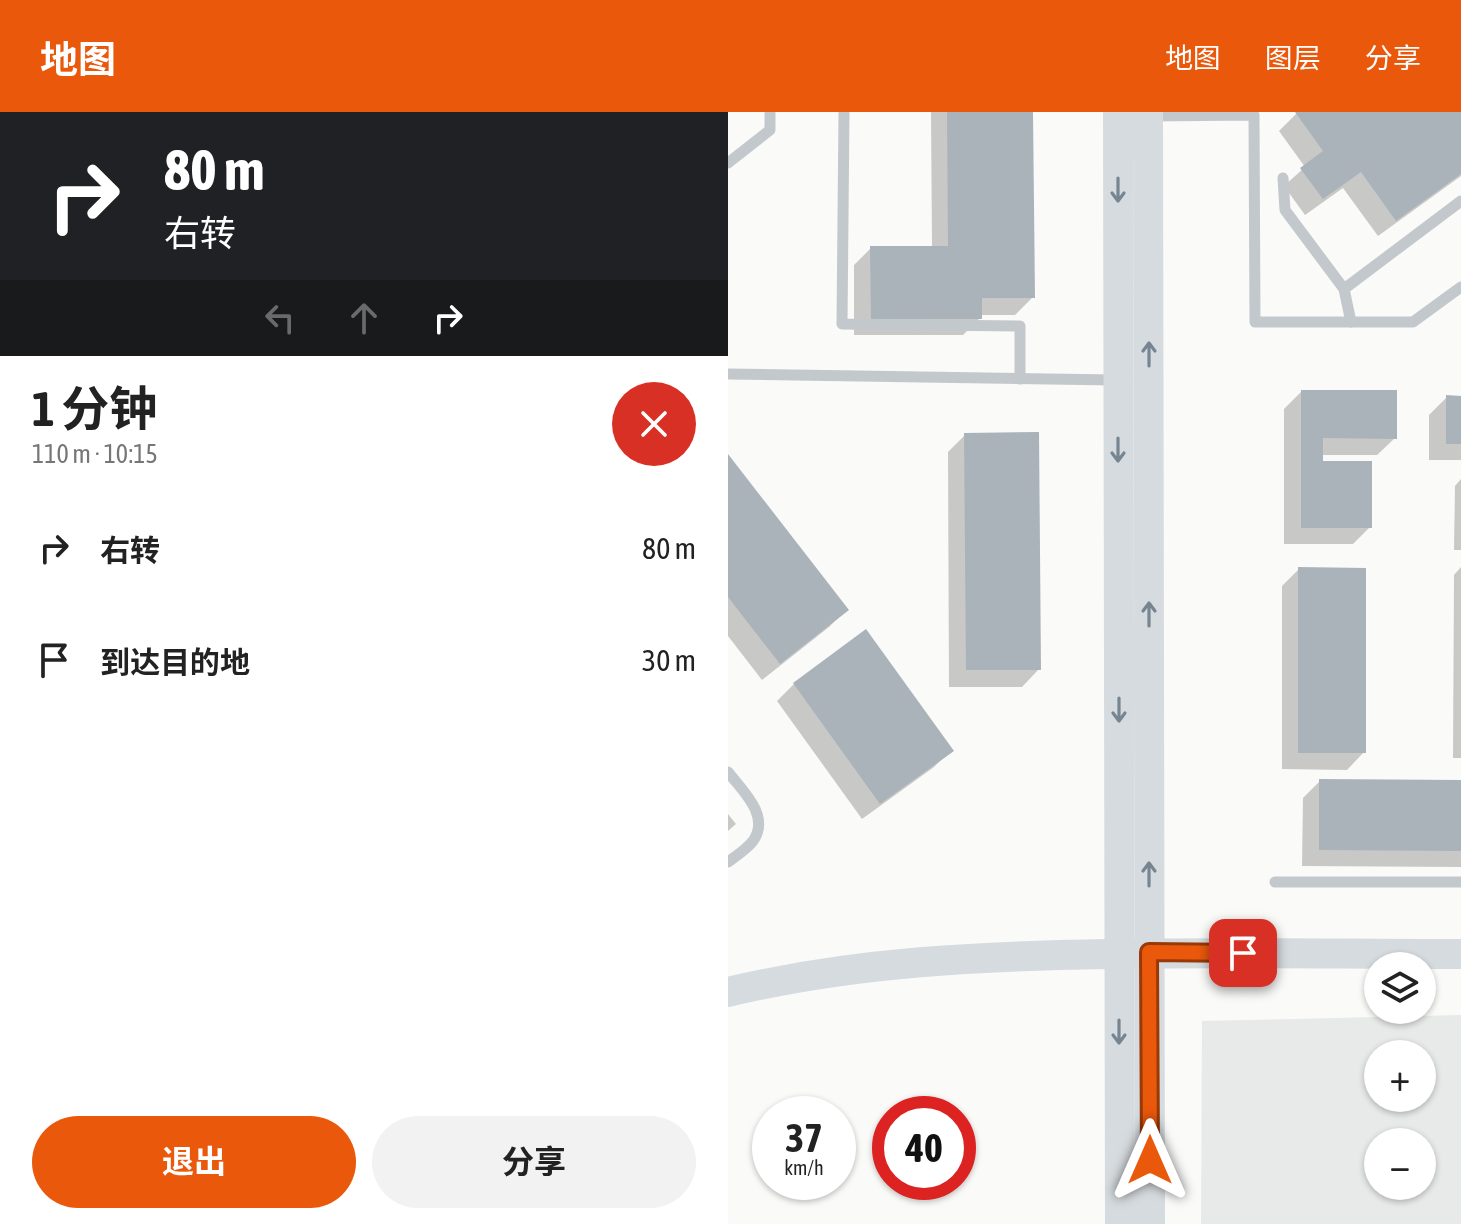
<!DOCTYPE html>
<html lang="zh">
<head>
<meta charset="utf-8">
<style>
  body { margin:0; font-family:"Asap Condensed","Noto Sans SC",sans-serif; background:#f2f2f2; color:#222; height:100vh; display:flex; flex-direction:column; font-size:30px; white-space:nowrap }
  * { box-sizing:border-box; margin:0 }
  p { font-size:26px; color:#767676 }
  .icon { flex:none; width:44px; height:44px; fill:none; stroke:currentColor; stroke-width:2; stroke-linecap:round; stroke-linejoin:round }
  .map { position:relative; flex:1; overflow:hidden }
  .sheet { display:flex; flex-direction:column; background:#fff; width:728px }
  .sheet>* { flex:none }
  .hud { background:#202124; color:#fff; overflow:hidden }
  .buttons { position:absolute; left:636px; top:840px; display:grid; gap:16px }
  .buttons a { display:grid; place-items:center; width:72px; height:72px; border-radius:50%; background:#fff; box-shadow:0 2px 6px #0004; font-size:40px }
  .speed { position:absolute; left:24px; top:984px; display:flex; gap:16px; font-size:40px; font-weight:700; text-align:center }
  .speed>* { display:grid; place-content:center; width:104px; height:104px; border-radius:50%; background:#fff; box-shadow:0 2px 6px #0004; line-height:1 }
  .speed small { font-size:20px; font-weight:400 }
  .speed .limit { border:12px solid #d22; background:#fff; color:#111 }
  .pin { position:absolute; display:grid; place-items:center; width:68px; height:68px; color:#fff; margin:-34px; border-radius:16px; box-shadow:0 4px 12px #0006 }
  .me { position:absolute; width:88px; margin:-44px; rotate:0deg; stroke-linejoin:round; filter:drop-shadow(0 0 6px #0008) }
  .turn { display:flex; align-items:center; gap:28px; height:168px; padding:0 32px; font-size:36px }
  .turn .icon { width:104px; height:104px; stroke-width:2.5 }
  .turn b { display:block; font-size:56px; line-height:68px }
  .lanes { display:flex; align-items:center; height:76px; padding:0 32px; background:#0003; justify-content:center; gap:40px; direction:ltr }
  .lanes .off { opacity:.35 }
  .round { display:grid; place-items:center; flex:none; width:84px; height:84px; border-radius:42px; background:#f2f2f2 }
  .head { display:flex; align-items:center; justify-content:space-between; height:136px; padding:0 32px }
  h1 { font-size:48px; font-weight:700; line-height:60px }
  .button { display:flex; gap:16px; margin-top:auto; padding:16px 32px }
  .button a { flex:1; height:92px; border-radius:48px; background:#ea580c; color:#fff; font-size:32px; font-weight:700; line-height:92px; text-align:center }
  .button a+a { background:#f2f2f2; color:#222 }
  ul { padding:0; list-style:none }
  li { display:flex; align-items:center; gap:24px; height:112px; padding:0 32px }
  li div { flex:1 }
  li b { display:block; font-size:30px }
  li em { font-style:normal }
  header { display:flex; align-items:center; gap:48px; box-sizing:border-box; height:112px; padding:0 40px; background:#ea580c; color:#fff }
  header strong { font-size:38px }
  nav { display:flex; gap:44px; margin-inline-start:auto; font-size:28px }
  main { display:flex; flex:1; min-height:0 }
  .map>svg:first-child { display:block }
  .built { fill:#e8e9e9; fill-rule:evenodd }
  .shadow { fill:#0003 }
  .building { fill:#aab3b9 }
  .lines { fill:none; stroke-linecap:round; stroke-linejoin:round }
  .lane { stroke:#c3c8cc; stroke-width:11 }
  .secondary { stroke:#d6dbdf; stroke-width:30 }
  .oneway { stroke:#768591 }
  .route-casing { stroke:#983908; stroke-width:20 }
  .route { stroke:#ea580c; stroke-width:14 }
</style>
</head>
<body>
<header>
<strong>地图</strong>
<nav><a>地图</a><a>图层</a><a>分享</a></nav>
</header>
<main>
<section class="sheet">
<div class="hud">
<div class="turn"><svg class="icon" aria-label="right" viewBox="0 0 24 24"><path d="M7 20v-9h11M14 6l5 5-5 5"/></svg><div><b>80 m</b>右转</div></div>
<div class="lanes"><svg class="icon off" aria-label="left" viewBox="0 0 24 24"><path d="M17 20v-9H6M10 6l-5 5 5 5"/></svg><svg class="icon off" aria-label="ahead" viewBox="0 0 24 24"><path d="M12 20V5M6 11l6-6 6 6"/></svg><svg class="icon" aria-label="right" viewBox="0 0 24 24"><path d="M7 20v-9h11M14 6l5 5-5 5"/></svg></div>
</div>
<div class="head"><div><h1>1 分钟</h1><p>110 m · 10:15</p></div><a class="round" style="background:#d93025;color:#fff"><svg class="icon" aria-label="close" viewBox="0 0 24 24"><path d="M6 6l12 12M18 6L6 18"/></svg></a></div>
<ul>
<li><svg class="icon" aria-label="right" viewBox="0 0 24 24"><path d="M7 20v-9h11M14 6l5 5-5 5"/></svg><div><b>右转</b></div><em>80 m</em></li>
<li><svg class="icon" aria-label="arrive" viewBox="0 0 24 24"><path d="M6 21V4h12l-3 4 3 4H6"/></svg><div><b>到达目的地</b></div><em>30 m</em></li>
</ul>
<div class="button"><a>退出</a><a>分享</a></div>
</section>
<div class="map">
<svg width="733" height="1112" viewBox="0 0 733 1112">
  <rect width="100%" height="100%" fill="#fafaf8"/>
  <!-- built -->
  <path class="built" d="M733 903V1112H473L474 909ZM650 942H694V986H650ZM650 1030H694V1074H650Z"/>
  <!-- shadow -->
  <g class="shadow">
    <path d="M203 0H303L305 185 287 203H252V206L235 223H126V153L143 136H204Z"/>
    <path d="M570 0H733V64L650 124 615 76 577 103 556 74 577 55 551 19Z"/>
    <path d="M573 280 667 326 649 343H593V351L642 415 625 432H556V297Z"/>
    <path d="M719 285 733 286V348H701V303Z"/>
    <path d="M237 323 311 557 294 575H221L220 340Z"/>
    <path d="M0 345 118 498 101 515 34 568 0 524Z"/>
    <path d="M733 367V438H726L727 374Z"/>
    <path d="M733 455V646H725L726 463Z"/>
    <path d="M571 457 636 640 619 658 554 657V474Z"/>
    <path d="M66 572 223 638 206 655 134 707 49 589Z"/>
    <path d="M592 669 733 670V755L574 754 575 686Z"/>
    <path d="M0 702 8 712 0 719Z"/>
  </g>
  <!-- building -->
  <g class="building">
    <path d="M219 0H305L307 186H254V207H143L142 134H220Z"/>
    <path d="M567 0H733V62L668 109 633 60 595 87 572 56 595 39Z"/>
    <path d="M573 278H669V327L595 326V349H644V416H573Z"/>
    <path d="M718 283 733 284V332H718Z"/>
    <path d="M311 320 313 558H238L236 321Z"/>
    <path d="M0 342 121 498 52 552 0 485Z"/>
    <path d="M570 455 638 456V641H570Z"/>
    <path d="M138 517 226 639 152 692 65 571Z"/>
    <path d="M591 667 733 668V739L591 738Z"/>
  </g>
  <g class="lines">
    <!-- lane -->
    <g class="lane">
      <path d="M116 0 114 212 292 214V267"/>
      <path d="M421 4 526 3 527 210H685L733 175"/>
      <path d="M0 51 42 18V0"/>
      <path d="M555 66 557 98 616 177 623 210"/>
      <path d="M616 177 733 89"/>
      <path d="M0 262 387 268"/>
      <path d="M0 660C14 678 43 704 25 729 19 737 8 744 0 750"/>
      <path d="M547 770H733"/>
    </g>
    <!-- secondary -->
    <g class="secondary">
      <path d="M390 0 392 1112"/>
      <path d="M420 0 422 1112"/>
      <path d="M0 880C125 850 253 844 380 842 498 840 615 842 733 842"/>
    </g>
  </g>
  <!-- one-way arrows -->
  <defs><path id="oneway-shaft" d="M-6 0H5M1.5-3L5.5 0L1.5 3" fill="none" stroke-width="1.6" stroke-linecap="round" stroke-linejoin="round" transform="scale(2)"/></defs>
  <g class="oneway">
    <use href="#oneway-shaft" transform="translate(390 78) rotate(90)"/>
    <use href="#oneway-shaft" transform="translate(421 242) rotate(-90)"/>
    <use href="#oneway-shaft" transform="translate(390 338) rotate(90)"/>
    <use href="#oneway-shaft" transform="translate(421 502) rotate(-90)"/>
    <use href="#oneway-shaft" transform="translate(391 598) rotate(90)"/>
    <use href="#oneway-shaft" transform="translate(421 762) rotate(-90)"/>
    <use href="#oneway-shaft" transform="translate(391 920) rotate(90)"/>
  </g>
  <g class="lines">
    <defs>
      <path id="route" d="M422 1048 421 840 515 841"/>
    </defs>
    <!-- route casing -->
    <use href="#route" class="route-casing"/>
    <!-- route -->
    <use href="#route" class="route"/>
  </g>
</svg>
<div class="buttons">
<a><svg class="icon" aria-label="layers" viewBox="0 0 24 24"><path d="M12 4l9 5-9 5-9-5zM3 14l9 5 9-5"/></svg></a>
<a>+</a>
<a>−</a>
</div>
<div class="speed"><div>37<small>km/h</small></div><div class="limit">40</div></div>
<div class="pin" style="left:515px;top:841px;background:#d93025"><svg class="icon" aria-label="arrive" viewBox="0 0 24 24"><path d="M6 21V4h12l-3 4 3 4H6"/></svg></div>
<svg class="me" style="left:422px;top:1048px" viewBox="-20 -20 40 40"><path d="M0-17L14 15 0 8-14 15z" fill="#ea580c" stroke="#fff" stroke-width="4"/></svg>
</div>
</main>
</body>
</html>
